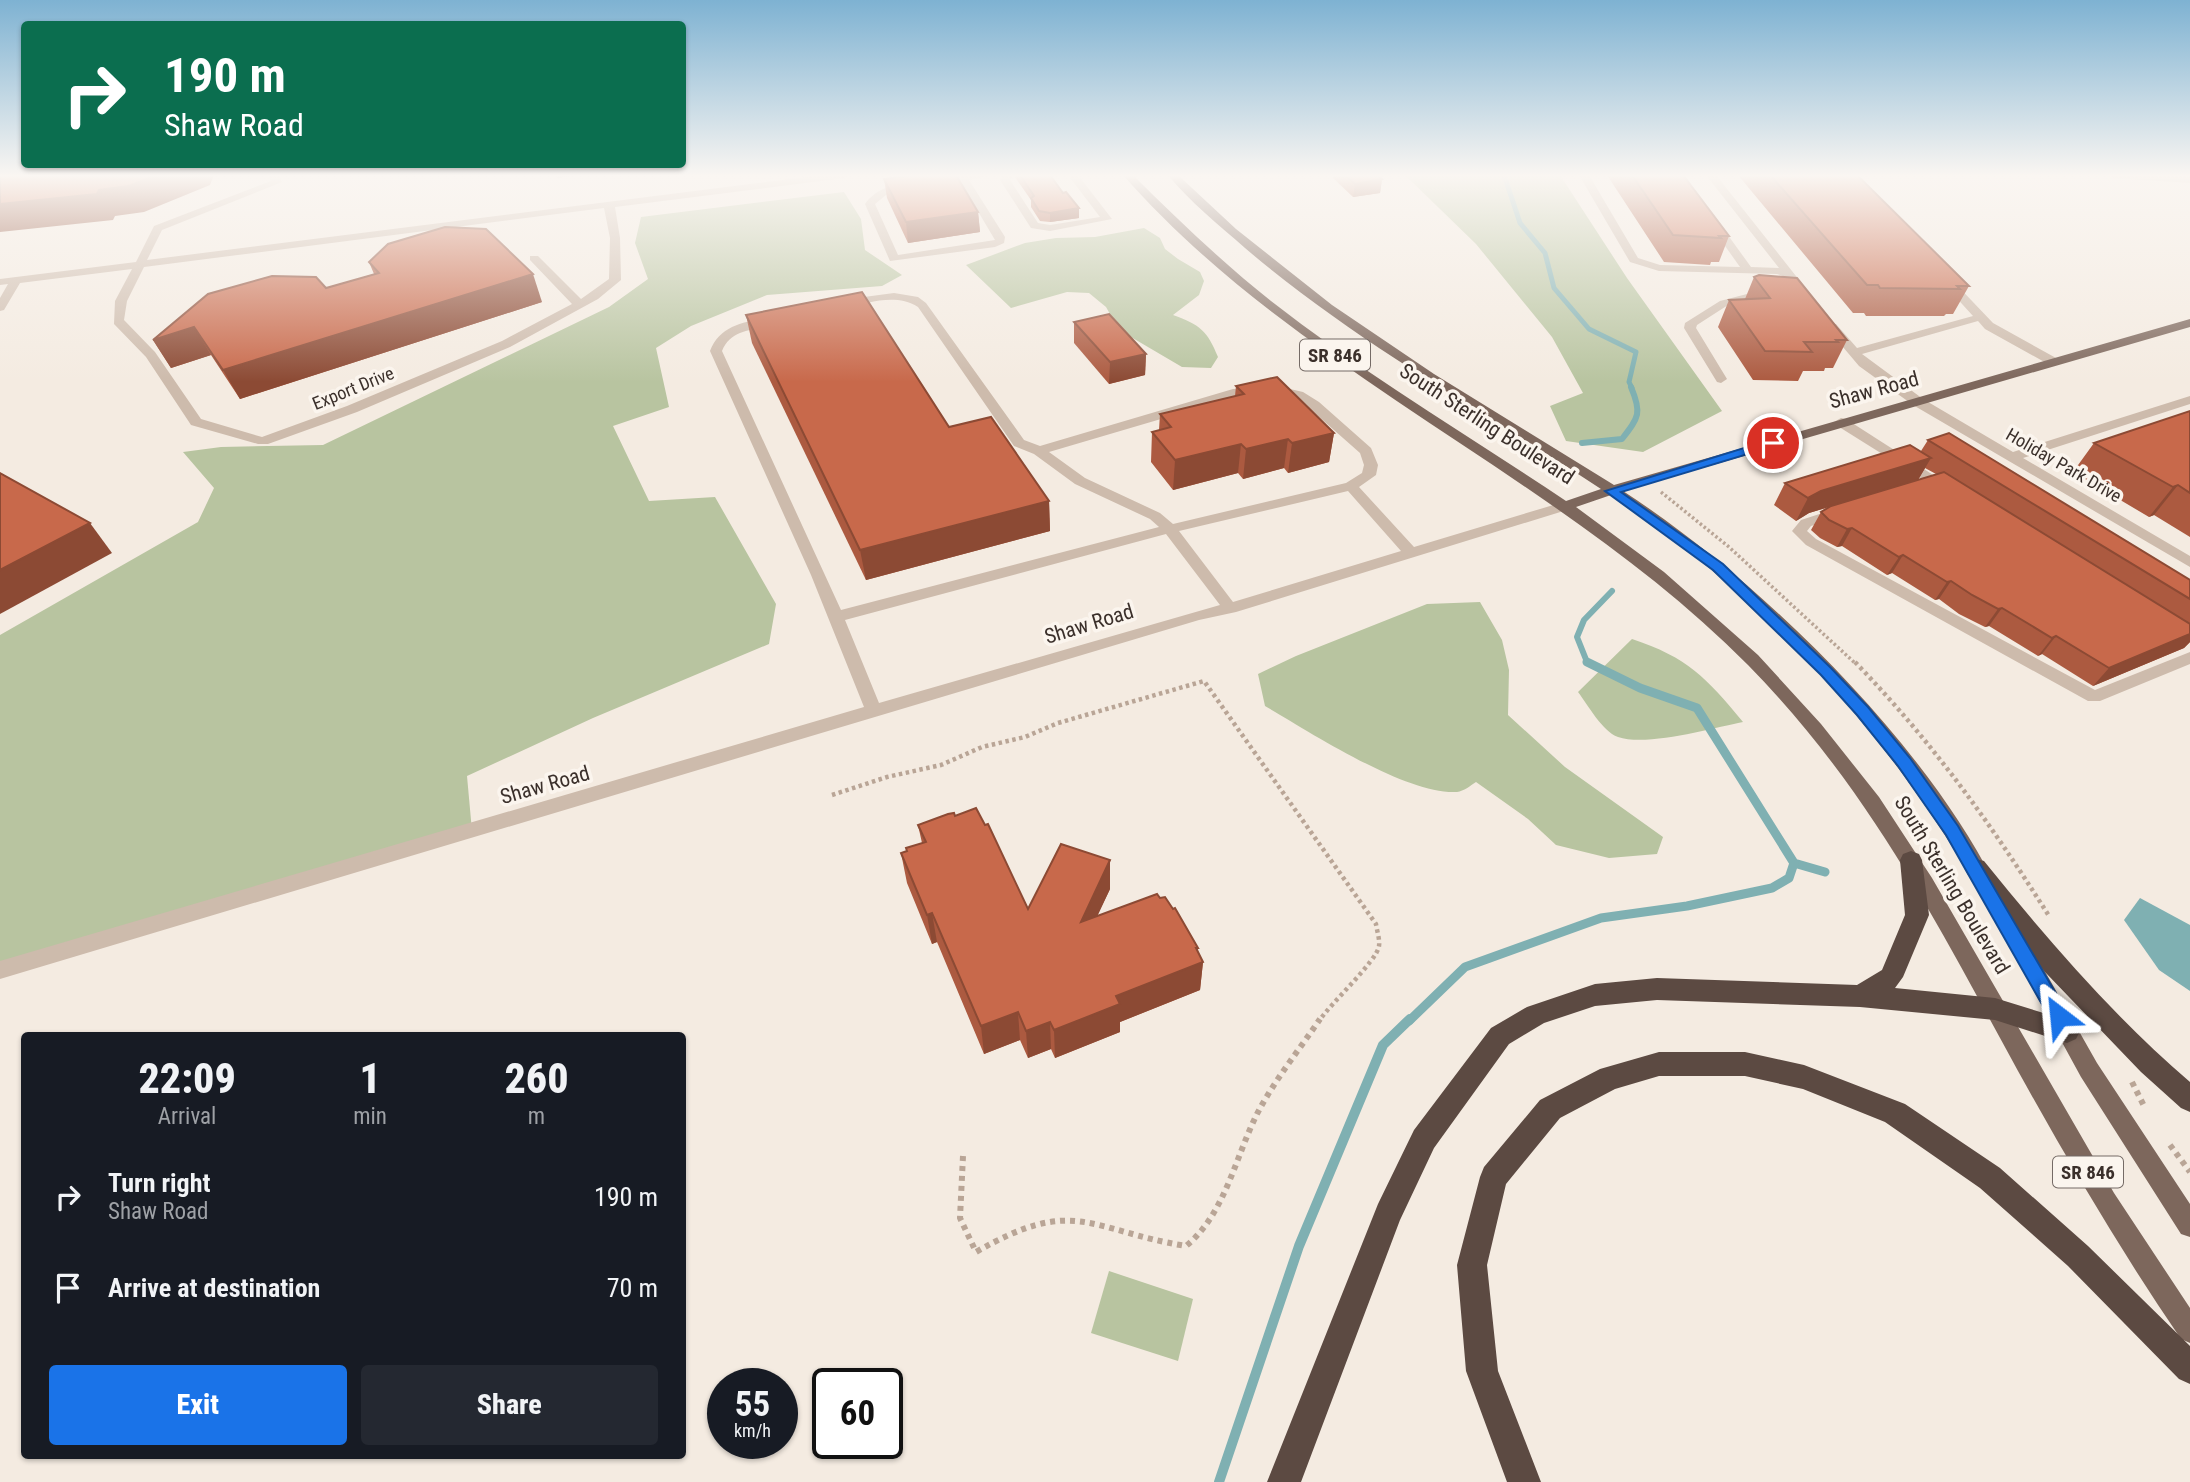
<!DOCTYPE html>
<html lang="en">
<head>
<meta charset="utf-8">
<style>
  body { margin:0; font-family:"Roboto Condensed",sans-serif; background:#242831; color:#f1f3f6; height:100vh; display:flex; flex-direction:column; font-size:26px; white-space:nowrap }
  * { box-sizing:border-box; margin:0 }
  p { font-size:23px; color:#9ea1a6 }
  .icon { flex:none; width:38px; height:38px; fill:none; stroke:currentColor; stroke-width:2; stroke-linecap:round; stroke-linejoin:round }
  .map { position:relative; flex:1; overflow:hidden }
  .details { position:absolute; left:21px; top:1032px; width:665px; height:427px; display:flex; flex-direction:column; background:#171b24; border-radius:7px; box-shadow:0 2px 5px #0004 }
  .details>* { flex:none }
  .guide { position:absolute; left:21px; top:21px; width:665px; height:147px; border-radius:7px; box-shadow:0 2px 5px #0004; background:#0b6e4f; color:#fff; overflow:hidden }
  .speed { position:absolute; left:707px; top:1368px; display:flex; gap:14px; font-size:35px; font-weight:700; text-align:center }
  .speed>* { display:grid; place-content:center; width:91px; height:91px; border-radius:50%; background:#171b24; box-shadow:0 2px 5px #0004; line-height:1 }
  .speed small { font-size:18px; font-weight:400 }
  .speed .limit { border:4px solid #111; border-radius:10px; background:#fff; color:#111 }
  .pin { position:absolute; display:grid; place-items:center; width:60px; height:60px; color:#fff; margin:-30px; border:4px solid #fff; border-radius:50%; box-shadow:0 2px 7px #0007 }
  .me { position:absolute; width:77px; margin:-38px; rotate:331deg; stroke-linejoin:round; filter:drop-shadow(0 0 5px #0008) }
  .turn { display:flex; align-items:center; gap:24px; height:147px; padding:0 28px; font-size:32px }
  .turn .icon { width:91px; height:91px; stroke-width:2.5 }
  .turn b { display:block; font-size:49px; line-height:60px }
  .eta { display:flex; justify-content:space-evenly; align-items:center; height:119px; text-align:center }
  .eta b { font-size:42px; font-weight:800; line-height:49px }
  .cta { display:flex; gap:14px; margin-top:auto; padding:14px 28px }
  .cta a { flex:1; height:80px; border-radius:7px; background:#1a73e8; color:#fff; font-size:28px; font-weight:800; line-height:80px; text-align:center }
  .cta a+a { background:#242831; color:#f1f3f6 }
  ul { padding:0; list-style:none }
  li { display:flex; align-items:center; gap:21px; height:91px; padding:0 28px }
  li div { flex:1 }
  li b { display:block; font-size:26px }
  li em { font-style:normal }
  .map>svg:first-child { display:block }
  .green { fill:#b8c4a0 }
  .water { fill:#7fb0b2 }
  .lines { fill:none; stroke-linecap:round; stroke-linejoin:round }
  .stream-far3 { stroke:#7fb0b2; stroke-width:5 }
  .stream-far2 { stroke:#7fb0b2; stroke-width:6 }
  .stream-far1 { stroke:#7fb0b2; stroke-width:9 }
  .stream { stroke:#7fb0b2; stroke-width:10 }
  .path-far2 { stroke:#b9a596; stroke-width:3.5; stroke-dasharray:2.5 2.5; stroke-linecap:butt }
  .path-far1 { stroke:#b9a596; stroke-width:4.5; stroke-dasharray:3.5 3.5; stroke-linecap:butt }
  .path { stroke:#b9a596; stroke-width:6; stroke-dasharray:5 5; stroke-linecap:butt }
  .minor { fill:#cdbbac; fill-rule:evenodd }
  .major { fill:#7d675c; fill-rule:evenodd }
  .highway { fill:#5c4a42; fill-rule:evenodd }
  .wall { fill:#ac5a40; fill-rule:evenodd }
  .shaded-wall { fill:#8c4a34 }
  .building { fill:#c8694b; stroke:#8c4a34; stroke-width:2 }
  .route { fill:#1a73e8; stroke:#114b97; stroke-width:2 }
  .labels { text-anchor:middle; dominant-baseline:central; stroke-width:7; stroke-linejoin:round; paint-order:stroke }
  .far-street-label { font-size:18px; fill:#3b302b; stroke:#fbf5ee }
  .shield { fill:#fbf5ee; stroke:#756b66; stroke-width:2 }
  .shield-label { font-size:19px; font-weight:bold; fill:#3b302b }
  .street-label { font-size:21px; fill:#3b302b; stroke:#fbf5ee }
</style>
</head>
<body>
<div class="map">
<svg width="2190" height="1482" viewBox="0 0 2190 1482">
  <rect width="100%" height="100%" fill="#f4ebe1"/>
  <!-- green -->
  <g class="green">
    <path d="M1405 175H1560L1627 278 1722 411 1643 452 1566 441 1550 406 1583 393 1552 337 1476 244Z"/>
    <path d="M844 192 861 219 865 250 902 275 882 286 767 295 691 326 656 348 669 407 613 426 649 501 715 497 776 604 769 644 593 718 467 776 472 831 0 970V635L198 522 214 488 183 452 221 447 323 445 609 307 648 279 635 243 641 217Z"/>
    <path d="M1144 228 1160 238 1165 249 1178 259 1200 272 1204 281 1199 295 1173 315C1200 325 1207 330 1218 357L1211 368 1182 367 1119 330 1106 307 1089 293 1067 292 1011 308 966 265 1025 243 1056 238 1095 237Z"/>
    <path d="M1480 602 1502 640 1509 670 1508 715 1565 767 1663 837 1657 854 1609 858 1556 845 1528 819 1476 782C1470 786 1464 791 1457 792 1406 795 1310 732 1265 706L1258 674 1296 656 1427 604Z"/>
    <path d="M1632 639C1687 657 1707 678 1743 722 1712 728 1647 747 1618 737 1602 731 1588 705 1578 692Z"/>
    <path d="M1109 1271 1193 1299 1178 1361 1091 1333Z"/>
  </g>
  <!-- water -->
  <path class="water" d="M2140 898 2190 925V991L2159 970 2124 920Z"/>
  <g class="lines">
    <!-- stream-far3 -->
    <path class="stream-far3" d="M1504 175 1520 223 1545 253 1554 288 1589 329 1636 352 1629 382 1632 388"/>
    <!-- stream-far2 -->
    <g class="stream-far2">
      <path d="M1582 443 1622 439C1639 417 1642 413 1631 387"/>
      <path d="M1591 664 1587 662 1577 637 1584 620 1612 591"/>
    </g>
    <!-- stream-far1 -->
    <g class="stream-far1">
      <path d="M1587 662 1640 688 1697 708 1794 863 1825 872"/>
      <path d="M1409 1021 1465 967 1601 918 1687 906 1772 888 1789 878 1794 863"/>
    </g>
    <!-- stream -->
    <path class="stream" d="M1219 1482 1299 1246 1383 1045 1410 1019"/>
    <!-- path-far2 -->
    <path class="path-far2" d="M1661 492 1729 547 1856 664"/>
    <!-- path-far1 -->
    <g class="path-far1">
      <path d="M1855 662C1933 743 1989 821 2049 916"/>
      <path d="M832 795 887 777 941 765 982 747 1025 737 1058 723 1204 681 1376 924C1377 931 1380 940 1379 946 1377 961 1330 1004 1319 1021"/>
    </g>
    <!-- path -->
    <g class="path">
      <path d="M2132 1082 2144 1106"/>
      <path d="M2170 1145 2190 1172"/>
      <path d="M963 1156 960 1218 976 1252C1075 1195 1088 1230 1186 1246 1225 1214 1235 1158 1257 1114 1274 1081 1299 1050 1320 1019"/>
    </g>
    <!-- minor -->
    <g class="minor">
      <path d="M268 175H278L282 182 162 230 147 260 822 175H849L844 178 615 207 620 238 621 280 598 299 510 347 357 412 268 444H258L191 425 146 357 114 324 115 301 132 269 20 283 4 310 0 311V298L8 284 0 285V279L136 262 154 226 271 181ZM604 208 610 238 609 279 581 299 538 256H530V260L572 304 502 341 347 406 262 437 201 419 155 352 124 320 127 301 144 267Z"/>
      <path d="M956 175H991L969 180 1005 237 1004 243 995 247 890 261 865 204C876 189 891 185 909 182L914 185 886 195 875 204 898 255 995 240 960 181 937 184 932 181Z"/>
      <path d="M1004 175H1014L1010 180 1038 223 1050 225 1100 217 1068 175H1078L1112 219 1050 231 1031 228 1000 180Z"/>
      <path d="M1579 175H1589L1638 258 1660 265 1740 267 1708 222 1713 219 1717 220 1751 267 1779 268 1706 175H1716L1811 295 1801 297 1783 276 1777 274 1659 271 1630 262Z"/>
      <path d="M2109 175 2190 177V183L2114 178Z"/>
      <path d="M1948 279 1952 280 1993 323 2056 358V364H2048L1985 329 1978 321 1862 354 1923 399 2013 452 2190 396V404L2023 458 2190 556V567L1913 405 1859 366 1826 327 1836 324 1857 348 1973 316 1942 282Z"/>
      <path d="M1770 288 1776 291 1774 293 1728 305 1697 325 1696 328 1727 379 1721 383 1717 382 1684 328 1685 323 1720 301Z"/>
      <path d="M894 293 918 297 926 303 1024 440 1040 446 1233 389 1277 386 1303 392 1319 402 1371 448 1378 465 1376 475 1359 487 1414 547 1560 503H1570L1572 506 1570 509 1236 612 1199 620 0 979V961L864 707 811 575 710 351C720 325 745 322 769 317L775 321C757 333 732 326 722 351L841 610 1159 527 1150 519 1075 484 1034 454 1014 446 918 307C895 293 869 303 845 308L839 305 864 297ZM1277 394 1294 398 1309 408 1360 453 1364 465 1362 473 1346 483 1173 524 1160 513 1085 478 1049 452 1239 396ZM1348 491 1401 551 1233 602 1179 531ZM1166 534 1220 605 879 703 845 620Z"/>
      <path d="M1841 418 1846 419 1955 489 1953 492H1943L1836 425 1834 422Z"/>
      <path d="M1838 508 1845 512 1843 515 1811 526 1807 531 1816 539 2095 690 2190 652V664L2100 701H2088L1806 545 1792 531 1801 520Z"/>
    </g>
    <!-- major -->
    <g class="major">
      <path d="M1123 175H1133C1177 219 1222 262 1271 301 1364 374 1468 435 1566 501L1601 489C1481 410 1355 342 1245 248 1219 225 1190 202 1168 175H1178L1236 229 1332 305 1434 374 1614 485 2190 319V327L1623 491C1757 578 1920 737 1993 880L1990 886 1983 888 1976 886C1887 732 1760 593 1611 495L1576 507 1664 572 1758 655 1821 724 1879 797 1932 878 2114 1193 2190 1308V1343L2181 1339C2122 1253 2069 1163 2018 1071 1937 923 1868 787 1748 665 1560 475 1300 376 1123 175Z"/>
      <path d="M1997 897 2004 899 2097 1063 2190 1204V1237L2181 1234 2081 1077 1987 905 1990 899Z"/>
    </g>
    <!-- highway -->
    <g class="highway">
      <path d="M1911 851 1919 854 1922 860 1929 915 1903 977 1895 988 1995 998 2076 1023 2080 1031 2076 1039 2067 1043 1995 1020 1860 1007 1657 1000 1595 1006 1544 1023 1509 1044 1434 1148 1400 1220 1301 1482H1267L1378 1204 1414 1130 1491 1028 1527 1007 1595 984 1657 978 1857 985 1882 970 1905 915 1900 860 1903 854Z"/>
      <path d="M1976 859 1984 861C2048 940 2113 1016 2190 1082V1112L2181 1108 2141 1072 2045 972 1968 875 1964 868 1968 861Z"/>
      <path d="M1659 1052H1745L1804 1065 1905 1104 2000 1168 2088 1246 2190 1346V1384L2179 1379 2068 1266 1980 1188 1885 1122 1803 1089 1745 1076H1659L1615 1089 1560 1118 1506 1184 1487 1265 1498 1371 1541 1482H1507L1466 1371 1457 1265 1480 1177 1484 1167 1540 1100 1600 1069Z"/>
    </g>
  </g>
  <!-- wall -->
  <g class="wall">
    <path d="M1015 175H1050L1079 218 1050 222 1040 221 1031 207V200L1015 177Z"/>
    <path d="M1333 175H1377L1382 179 1380 193 1353 197 1333 178Z"/>
    <path d="M1607 175H1683L1729 236 1719 262H1711L1710 265 1664 262Z"/>
    <path d="M1738 175H1857L1969 286 1953 314H1946L1944 316H1866L1864 313H1853Z"/>
    <path d="M884 179 978 212 980 232 908 243 887 198Z"/>
    <path d="M369 262 542 302 240 399 211 355 171 368 153 340 374 274Z"/>
    <path d="M1754 277 1847 340 1833 368H1825L1824 371H1803L1798 381 1753 380 1718 327 1729 300 1745 299Z"/>
    <path d="M746 315 949 427 1049 501 1050 531 866 580 752 343Z"/>
    <path d="M1074 322 1146 354 1145 375 1109 384 1074 343Z"/>
    <path d="M1236 386 1334 433 1329 462 1288 473 1284 468 1243 479 1238 473 1173 490 1151 462 1152 432 1159 430 1160 414 1235 396Z"/>
    <path d="M2190 411V537L2154 515 2149 517 2073 472 2094 443Z"/>
    <path d="M1928 440 2190 580V642L2184 648 2093 686 2042 654 2038 656 1989 626 1985 627 1959 614 1939 599 1935 600 1892 573 1887 575 1842 546 1837 547 1820 538 1811 530 1821 512 1829 507 1809 513 1796 521 1774 505 1785 483 1921 451ZM1925 468 1936 474 1918 480Z"/>
    <path d="M955 816 1028 909 1110 889 1097 916 1160 898 1197 951 1203 962 1200 990 1120 1022V1032L1055 1058 1051 1049 1028 1058 1020 1040 984 1054 937 942 932 944 907 883 901 853 906 851V848L922 843 918 825Z"/>
  </g>
  <!-- shaded-wall -->
  <g class="shaded-wall">
    <path d="M157 175H214L210 185 144 212 115 216 113 220 0 232V204L99 190Z"/>
    <path d="M556 175H577L558 178Z"/>
    <path d="M1382 179 1380 193 1353 197 1355 184Z"/>
    <path d="M1079 208V218L1050 222V213Z"/>
    <path d="M978 212 980 232 908 243 906 222Z"/>
    <path d="M533 274 542 302 240 399 223 370Z"/>
    <path d="M194 327 211 355 171 368 153 340Z"/>
    <path d="M1146 354 1145 375 1109 384 1110 362Z"/>
    <path d="M1334 433 1329 462 1288 473 1292 443Z"/>
    <path d="M1288 439 1284 468 1243 479 1246 449Z"/>
    <path d="M1241 444 1238 473 1173 490 1175 460Z"/>
    <path d="M1931 458 1918 480 1809 513 1796 521 1808 498 1821 491Z"/>
    <path d="M2178 485 2154 515 2149 517 2173 487Z"/>
    <path d="M1049 501 1050 531 866 580 860 550Z"/>
    <path d="M90 523 112 553 0 614V570Z"/>
    <path d="M1852 528 1842 546 1837 547 1847 529Z"/>
    <path d="M1903 555 1892 573 1887 575 1899 557Z"/>
    <path d="M1951 581 1939 599 1935 600 1947 582Z"/>
    <path d="M2002 608 1989 626 1985 627 1998 609Z"/>
    <path d="M2190 634V642L2184 648 2093 686 2109 668Z"/>
    <path d="M2056 636 2042 654 2038 656 2052 638Z"/>
    <path d="M1110 860V889L1081 951V922Z"/>
    <path d="M932 913 937 942 932 944 927 915Z"/>
    <path d="M1198 948 1196 965 1203 962 1200 990 1120 1022V1032L1055 1058 1054 1030 1116 996Z"/>
    <path d="M1018 1012 1020 1040 984 1054 981 1026Z"/>
    <path d="M1050 1022 1051 1049 1028 1058 1026 1031Z"/>
  </g>
  <!-- building -->
  <g class="building">
    <path d="M0 175H157L129 186 99 190 97 194 0 204Z"/>
    <path d="M914 175H956L978 212 906 222 884 179Z"/>
    <path d="M1020 175H1050L1063 193 1066 192 1079 208 1050 213 1039 211 1031 198 1034 196Z"/>
    <path d="M1345 175H1377L1382 179 1355 184Z"/>
    <path d="M1632 175H1683L1729 236H1719L1721 238 1673 235Z"/>
    <path d="M1770 175H1857L1969 286H1957L1960 289 1880 288 1878 285H1867Z"/>
    <path d="M445 227 486 229 533 274 223 370 194 327 153 340 208 294 272 276 316 277 326 288 379 273 369 262 388 244Z"/>
    <path d="M1759 275 1797 278 1847 340H1836L1838 342H1804L1812 352 1765 351 1729 300 1770 298 1754 277Z"/>
    <path d="M862 292 949 427 991 417 1049 501 860 550 746 315Z"/>
    <path d="M1109 314 1146 354 1110 362 1074 322Z"/>
    <path d="M1277 377 1334 433 1292 443 1288 439 1246 449 1241 444 1175 460 1152 432 1171 427 1160 414 1244 394 1236 386Z"/>
    <path d="M2190 411V493L2178 485 2173 487 2094 443Z"/>
    <path d="M1949 433 2190 580V599L1928 440Z"/>
    <path d="M1910 445 1931 458 1821 491 1808 498 1785 483Z"/>
    <path d="M1944 472 2190 624V634L2109 668 2056 636 2052 638 2002 608 1998 609 1972 595 1951 581 1947 582 1903 555 1899 557 1852 528 1847 529 1829 520 1821 512 1831 506Z"/>
    <path d="M0 473 90 523 0 570Z"/>
    <path d="M976 808 985 825 988 824 1028 909 1061 844 1110 860 1081 922 1157 894 1160 898 1165 897 1173 909 1175 908 1198 948H1196L1203 962 1116 996 1120 1004 1054 1030 1050 1022 1026 1031 1018 1012 981 1026 932 913 927 915 901 853 907 851 906 848 926 842 918 825 948 814 954 813 955 816Z"/>
  </g>
  <!-- sky -->
  <linearGradient id="sky" x2="0" y2="1"><stop stop-color="#7eb2d2"/><stop offset="0.46" stop-color="#faf6f2"/><stop offset="1" stop-color="#faf6f2" stop-opacity="0"/></linearGradient>
  <rect width="2190" height="382" fill="url(#sky)"/>
  <!-- route -->
  <path class="route" d="M1773 439 1779 443 1778 445 1621 492 1723 564 1831 668 1868 707 1910 758 1958 826 2065 1009 2068 1016 2065 1022 2059 1024 2052 1022 1946 835 1898 766 1857 715 1821 675 1713 570 1605 491Z"/>
  <g class="labels">
    <!-- far-street labels -->
    <g class="far-street-label">
      <text transform="translate(353 388) rotate(-22)">Export Drive</text>
      <text transform="translate(2064 465) rotate(30)">Holiday Park Drive</text>
    </g>
    <!-- shield labels -->
    <g class="shield">
      <rect x="1300" y="339.5" width="70" height="31" rx="5"/>
      <rect x="2053" y="1156.5" width="70" height="31" rx="5"/>
    </g>
    <g class="shield-label">
      <text x="1335" y="355">SR 846</text>
      <text x="2088" y="1172">SR 846</text>
    </g>
    <!-- street labels -->
    <g class="street-label">
      <text transform="translate(1874 390) rotate(-15)">Shaw Road</text>
      <text transform="translate(1487 424) rotate(33)">South Sterling Boulevard</text>
      <text transform="translate(1089 624) rotate(-17)">Shaw Road</text>
      <text transform="translate(545 785) rotate(-16)">Shaw Road</text>
      <text transform="translate(1952 885) rotate(59)">South Sterling Boulevard</text>
    </g>
  </g>
</svg>
<div class="speed"><div>55<small>km/h</small></div><div class="limit">60</div></div>
<div class="pin" style="left:1773px;top:443px;background:#d93025"><svg class="icon" aria-label="arrive" viewBox="0 0 24 24"><path d="M6 21V4h12l-3 4 3 4H6"/></svg></div>
<svg class="me" style="left:2059px;top:1016px" viewBox="-20 -20 40 40"><path d="M0-17L14 15 0 8-14 15z" fill="#1a73e8" stroke="#fff" stroke-width="4"/></svg>
<div class="guide">
<div class="turn"><svg class="icon" aria-label="right" viewBox="0 0 24 24"><path d="M7 20v-9h11M14 6l5 5-5 5"/></svg><div><b>190 m</b>Shaw Road</div></div>
</div>
<section class="details">
<div class="eta">
<div><b>22:09</b><p>Arrival</p></div>
<div><b>1</b><p>min</p></div>
<div><b>260</b><p>m</p></div>
</div>
<ul>
<li><svg class="icon" aria-label="right" viewBox="0 0 24 24"><path d="M7 20v-9h11M14 6l5 5-5 5"/></svg><div><b>Turn right</b><p>Shaw Road</p></div><em>190 m</em></li>
<li><svg class="icon" aria-label="arrive" viewBox="0 0 24 24"><path d="M6 21V4h12l-3 4 3 4H6"/></svg><div><b>Arrive at destination</b></div><em>70 m</em></li>
</ul>
<div class="cta"><a>Exit</a><a>Share</a></div>
</section>
</div>
</body>
</html>
